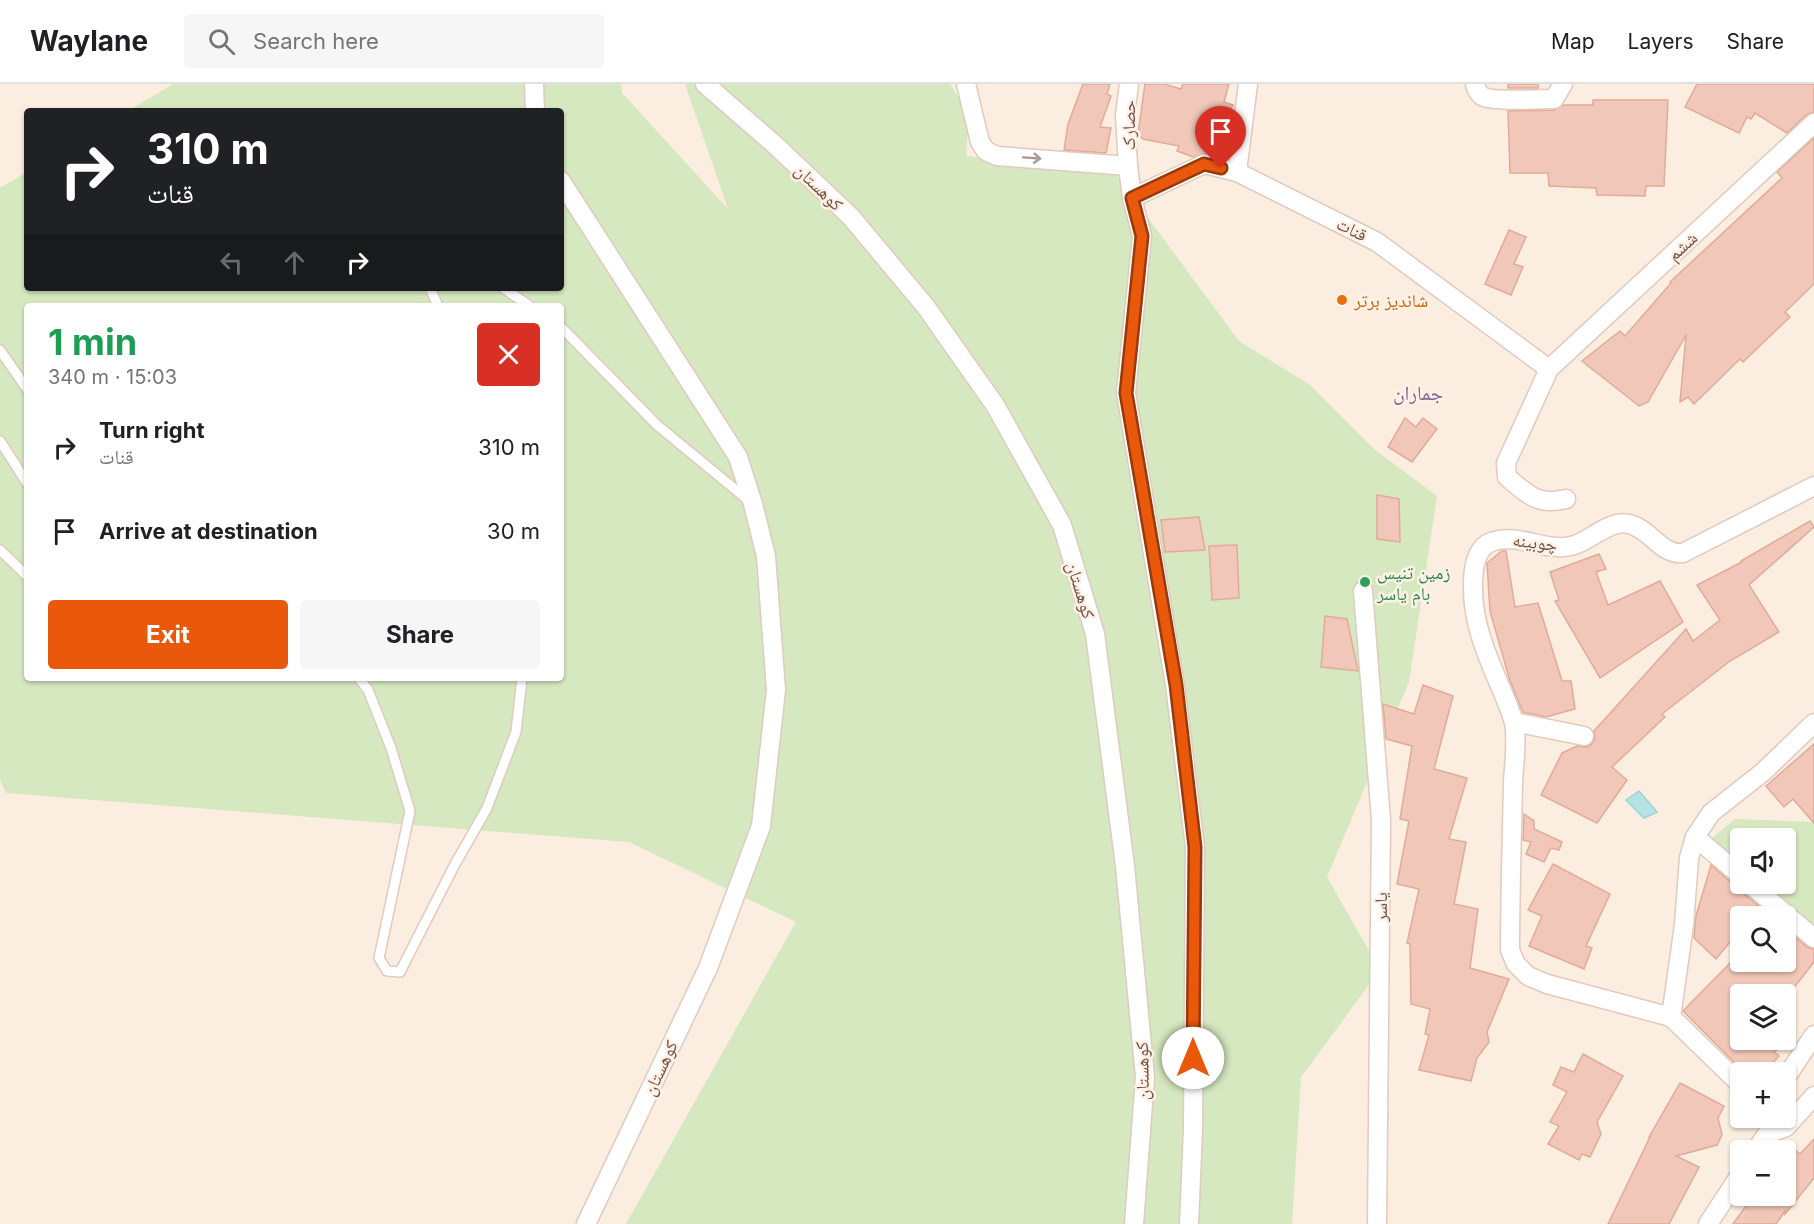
<!DOCTYPE html>
<html lang="en">
<head>
<meta charset="utf-8">
<style>
  body { margin:0; font-family:Inter,"Noto Naskh Arabic",sans-serif; background:#f6f6f6; color:#202124; height:100vh; display:flex; flex-direction:column; font-size:22px; white-space:nowrap }
  * { box-sizing:border-box; margin:0 }
  p { font-size:20px; color:#757577 }
  .icon { flex:none; width:33px; height:33px; fill:none; stroke:currentColor; stroke-width:2; stroke-linecap:round; stroke-linejoin:round }
  .map { position:relative; flex:1; overflow:hidden }
  .side { position:absolute; left:24px; top:219px; width:540px; height:378px; display:flex; flex-direction:column; background:#fff; border-radius:6px; box-shadow:0 2px 4px #0004 }
  .side>* { flex:none }
  .top-card { position:absolute; left:24px; top:24px; width:540px; height:183px; border-radius:6px; box-shadow:0 2px 4px #0004; background:#202124; color:#fff; overflow:hidden }
  .controls { position:absolute; left:1730px; top:744px; display:grid; gap:12px }
  .controls a { display:grid; place-items:center; width:66px; height:66px; border-radius:6px; background:#fff; box-shadow:0 2px 4px #0004; font-size:30px }
  .pin { position:absolute; display:grid; place-items:center; width:51px; height:51px; color:#fff; margin:-62px -26px; border-radius:50% 50% 50% 0; rotate:-45deg; box-shadow:0 0 6px #0007 }
  .pin .icon { rotate:45deg }
  .me { position:absolute; width:66px; margin:-33px; rotate:0deg; stroke-linejoin:round; filter:drop-shadow(0 0 4px #0008) }
  .turn { display:flex; align-items:center; gap:21px; height:126px; padding:0 24px; font-size:27px }
  .turn .icon { width:78px; height:78px; stroke-width:2.5 }
  .turn b { display:block; font-size:42px; line-height:51px }
  .lanes { display:flex; align-items:center; height:57px; padding:0 24px; background:#0003; justify-content:center; gap:30px; direction:ltr }
  .lanes .off { opacity:.35 }
  .round { display:grid; place-items:center; flex:none; width:63px; height:63px; border-radius:6px; background:#f6f6f6 }
  .overview { display:flex; align-items:center; justify-content:space-between; height:102px; padding:0 24px }
  h1 { font-size:36px; font-weight:700; line-height:45px; color:#1e9e55 }
  .button { display:flex; gap:12px; margin-top:auto; padding:12px 24px }
  .button a { flex:1; height:69px; border-radius:6px; background:#ea580c; color:#fff; font-size:24px; font-weight:700; line-height:69px; text-align:center }
  .button a+a { background:#f6f6f6; color:#202124 }
  ul { padding:0; list-style:none }
  li { display:flex; align-items:center; gap:18px; height:84px; padding:0 24px }
  li div { flex:1 }
  li b { display:block; font-size:22px }
  li em { font-style:normal }
  header { display:flex; align-items:center; gap:36px; box-sizing:border-box; height:84px; padding:0 30px; background:#fff; border-bottom:2px solid #e0e0e0 }
  header strong { font-size:28px }
  nav { display:flex; gap:33px; margin-inline-start:auto; font-size:21px }
  .search { width:420px; height:54px; background:#f6f6f6; display:flex; align-items:center; gap:15px; box-sizing:border-box; padding:0 21px; border-radius:6px; color:#757577; font-size:22px }
  .map>svg:first-child { display:block }
  .green { fill:#d5e8bf; fill-rule:evenodd }
  .water { fill:#b5e3e4; stroke:#9bd4d5; stroke-width:1.5 }
  .building { fill:#f0c7b8; stroke:#e2ab98; stroke-width:1.5 }
  .lines { fill:none; stroke-linecap:round; stroke-linejoin:round }
  .service-casing { stroke:#e1cabf; stroke-width:12 }
  .minor-casing { stroke:#e1cabf; stroke-width:21 }
  .service { stroke:#fff; stroke-width:9 }
  .minor { stroke:#fff; stroke-width:18 }
  .oneway { stroke:#aa9791 }
  .route-casing { stroke:#983908; stroke-width:15 }
  .route { stroke:#ea580c; stroke-width:10 }
  .food-dot { fill:#e8710a; stroke:#fff1e5; stroke-width:2 }
  .leisure-dot { fill:#2e9e5b; stroke:#fff1e5; stroke-width:2 }
  .labels { text-anchor:middle; dominant-baseline:central; stroke-width:5; stroke-linejoin:round; paint-order:stroke }
  .street-label { font-size:18px; fill:#715148; stroke:#fff1e5 }
  .food-label { font-size:18px; fill:#c56008; stroke:#fff1e5; text-anchor:start }
  .leisure-label { font-size:18px; fill:#27864d; stroke:#fff1e5; text-anchor:start }
  .neighbourhood-label { font-size:20px; fill:#7e6394; stroke:#fff1e5 }
</style>
</head>
<body>
<header>
<strong>Waylane</strong>
<div class="search"><svg class="icon" aria-label="search" viewBox="0 0 24 24"><circle cx="10" cy="10" r="6"/><path d="M15 15l6 6"/></svg>Search here</div>
<nav><a>Map</a><a>Layers</a><a>Share</a></nav>
</header>
<div class="map">
<svg width="1814" height="1140" viewBox="0 0 1814 1140">
  <rect width="100%" height="100%" fill="#fbeddf"/>
  <!-- green -->
  <g class="green">
    <path d="M173 0H621L622 9 728 125 685 0H950L969 31 966 72 1111 84 1239 257 1310 301 1375 366 1437 412 1409 598 1327 793 1380 886 1301 993 1292 1140H626L796 838 629 758 6 709 0 696V104L27 88V204H561V27H128ZM27 222H561V594H27Z"/>
    <path d="M1735 735 1814 738V845L1762 800H1785V754H1740V781L1711 755Z"/>
  </g>
  <!-- water -->
  <path class="water" d="M1639 707 1657 728 1644 734 1626 716Z"/>
  <!-- building -->
  <g class="building">
    <path d="M1083 0H1110L1107 10 1111 12 1100 43 1111 44 1106 69 1064 66 1068 40Z"/>
    <path d="M1145 0H1164L1181 5 1183 0H1229L1224 18 1233 21 1207 69 1193 73 1177 67 1179 62 1143 55 1138 50Z"/>
    <rect x="1508" y="0" width="30" height="4"/>
    <path d="M1697 0H1814V28L1806 31 1787 49 1755 29 1751 35 1747 33 1739 49 1685 23Z"/>
    <path d="M1593 16H1668L1664 102H1646L1645 112 1597 111 1596 104 1549 102 1548 89H1510L1508 27 1554 26 1563 21H1593Z"/>
    <path d="M1814 54V200L1785 228 1790 233 1743 278 1740 275 1694 320 1688 313 1680 318 1686 251 1648 318 1639 322 1582 277 1620 247 1625 252 1671 199 1670 198 1782 94 1777 88Z"/>
    <path d="M1509 146 1526 153 1514 180 1523 183 1511 211 1485 200Z"/>
    <path d="M1405 334 1416 343 1423 334 1437 345 1412 378 1388 363Z"/>
    <path d="M1377 411 1399 415 1400 458 1377 455Z"/>
    <path d="M1199 433 1205 466 1165 468 1161 436Z"/>
    <path d="M1810 437 1814 443 1749 501 1779 548 1730 577 1662 630 1665 633 1612 683 1627 696 1597 739 1541 711 1562 669 1577 662 1587 663 1592 660 1595 654 1594 647 1686 545 1693 557 1720 536 1697 501 1742 478 1741 477Z"/>
    <path d="M1237 461 1239 514 1212 516 1209 462Z"/>
    <path d="M1502 467H1506L1515 523 1538 519 1562 597H1571L1575 625 1546 633 1523 628 1510 597 1490 527 1487 479Z"/>
    <path d="M1599 470 1606 485 1596 488 1608 521 1660 497 1683 538 1600 594 1555 517 1559 516 1550 488Z"/>
    <path d="M1325 532 1347 535 1358 587 1321 583Z"/>
    <path d="M1423 601 1453 612 1434 685 1467 694 1449 755 1466 758 1454 820 1478 825 1470 884 1509 895 1487 948 1489 958 1477 974 1471 997 1419 986 1429 951 1425 950 1430 925 1411 920 1410 860 1407 859 1419 805 1397 800 1409 737 1400 735 1412 662 1386 655 1383 620 1414 630Z"/>
    <path d="M1814 660V739L1793 715 1784 723 1766 702Z"/>
    <path d="M1524 730 1534 737V745L1562 758 1559 766 1551 764 1544 778 1526 770 1531 758 1523 756Z"/>
    <path d="M1553 780 1610 810 1586 862 1592 864 1584 885 1529 862 1542 832 1528 826Z"/>
    <path d="M1711 781 1733 800 1739 802 1743 809 1760 823 1752 832H1740V846L1716 875 1694 854 1696 832Z"/>
    <path d="M1785 844 1807 863 1814 865V878L1789 910H1740V956H1789L1774 968 1779 972 1768 984 1763 979 1755 988H1744L1683 927 1731 878H1785Z"/>
    <path d="M1583 970 1623 992 1597 1038 1601 1050 1590 1073 1582 1070 1579 1076 1548 1060 1559 1042 1550 1038 1567 1008 1553 1001 1561 983 1574 988Z"/>
    <path d="M1680 999 1724 1022 1718 1034 1722 1051 1717 1061 1676 1072 1699 1083 1669 1140H1608L1650 1053H1649Z"/>
    <path d="M1814 1055V1094L1785 1130V1127L1776 1140H1733L1753 1112H1785V1058L1800 1070Z"/>
  </g>
  <g class="lines">
    <defs>
      <g id="service">
        <path d="M430 204 438 222"/>
        <path d="M503 204 530 222"/>
        <path d="M561 243 657 341 748 416"/>
        <path d="M0 266 27 305"/>
        <path d="M0 357 27 399"/>
        <path d="M0 466 27 492"/>
        <path d="M359 594 368 606 391 664 410 727 379 874 387 887 400 888 454 782 487 724 516 648 522 594"/>
      </g>
      <g id="minor">
        <path d="M534 0 535 27"/>
        <path d="M705 0 774 60 851 133 926 223 995 321 1062 441 1095 550 1125 782 1145 993 1134 1140"/>
        <path d="M966 0 980 58 986 67 997 72 1128 82"/>
        <path d="M1129 0 1125 31 1128 82 1132 114 1142 152 1126 309 1175 601 1195 763 1193 1045 1189 1140"/>
        <path d="M1475 0C1476 5 1478 9 1482 12 1491 18 1541 15 1554 15L1563 0"/>
        <path d="M1237 88 1248 0"/>
        <path d="M561 97 738 373 753 420 766 472 776 606 761 742 708 884 586 1140"/>
        <path d="M1132 114 1204 80 1237 88 1377 158 1549 285"/>
        <path d="M1566 415C1538 422 1528 411 1507 393L1506 379 1549 285 1814 39"/>
        <path d="M1363 507 1381 736 1377 1140"/>
        <path d="M1514 638 1584 652"/>
        <path d="M1695 753 1740 791"/>
        <path d="M1750 800 1814 854"/>
        <path d="M1671 933 1547 900 1528 892 1516 880 1510 866C1510 810 1512 754 1513 698 1514 681 1518 651 1513 635 1503 605 1487 577 1479 546 1473 525 1465 468 1491 458 1518 448 1544 468 1571 462 1590 458 1609 435 1629 440 1651 445 1660 471 1683 469L1814 402"/>
        <path d="M1785 995 1814 951"/>
        <path d="M1740 1000 1671 933 1684 841 1689 774 1695 753 1711 729 1763 688 1814 639"/>
        <path d="M1756 1066 1767 1050 1786 1043 1814 1012"/>
        <path d="M1708 1140 1740 1091"/>
      </g>
    </defs>
    <!-- service casing -->
    <use href="#service" class="service-casing"/>
    <!-- minor casing -->
    <use href="#minor" class="minor-casing"/>
    <!-- service -->
    <use href="#service" class="service"/>
    <!-- minor -->
    <use href="#minor" class="minor"/>
  </g>
  <!-- one-way arrows -->
  <defs><path id="oneway-shaft" d="M-6 0H5M1.5-3L5.5 0L1.5 3" fill="none" stroke-width="1.6" stroke-linecap="round" stroke-linejoin="round" transform="scale(1.5)"/></defs>
  <use class="oneway" href="#oneway-shaft" transform="translate(1032 74) rotate(4)"/>
  <g class="lines">
    <defs>
      <path id="route" d="M1193 974 1195 763 1176 601 1126 309 1142 152 1132 114 1204 80 1221 84"/>
    </defs>
    <!-- route casing -->
    <use href="#route" class="route-casing"/>
    <!-- route -->
    <use href="#route" class="route"/>
  </g>
  <!-- markers -->
  <circle class="food-dot" cx="1342" cy="216" r="6"/>
  <circle class="leisure-dot" cx="1365" cy="498" r="6"/>
  <g class="labels">
    <!-- street labels -->
    <g class="street-label">
      <text transform="translate(1128 41) rotate(-90)">حصارک</text>
      <text transform="translate(819 103) rotate(44)">کوهستان</text>
      <text transform="translate(1352 145) rotate(27)">قنات</text>
      <text transform="translate(1682 162) rotate(-43)">ششم</text>
      <text transform="translate(1535 458) rotate(7)">چوبینه</text>
      <text transform="translate(1081 506) rotate(73)">کوهستان</text>
      <text transform="translate(1380 823) rotate(-90)">یاسر</text>
      <text transform="translate(660 984) rotate(-65)">کوهستان</text>
      <text transform="translate(1142 987) rotate(-91)">کوهستان</text>
    </g>
    <!-- food labels -->
    <g class="food-label">
      <text x="1354" y="216">شاندیز برتر</text>
    </g>
    <!-- leisure labels -->
    <g class="leisure-label">
      <text x="1377" y="488">زمین تنیس<tspan x="1377" dy="21">بام یاسر</tspan></text>
    </g>
    <!-- neighbourhood labels -->
    <g class="neighbourhood-label">
      <text x="1418" y="309">جماران</text>
    </g>
  </g>
</svg>
<div class="controls">
<a><svg class="icon" aria-label="sound" viewBox="0 0 24 24"><path d="M4 9h4l5-4v14l-5-4H4zM17 9q2 3 0 6"/></svg></a>
<a><svg class="icon" aria-label="search" viewBox="0 0 24 24"><circle cx="10" cy="10" r="6"/><path d="M15 15l6 6"/></svg></a>
<a><svg class="icon" aria-label="layers" viewBox="0 0 24 24"><path d="M12 4l9 5-9 5-9-5zM3 14l9 5 9-5"/></svg></a>
<a>+</a>
<a>−</a>
</div>
<div class="pin" style="left:1221px;top:84px;background:#d93025"><svg class="icon" aria-label="arrive" viewBox="0 0 24 24"><path d="M6 21V4h12l-3 4 3 4H6"/></svg></div>
<svg class="me" style="left:1193px;top:974px" viewBox="-20 -20 40 40"><circle r="19" fill="#fff"/><path d="M0-13L10 11 0 6-10 11z" fill="#ea580c"/></svg>
<div class="top-card">
<div class="turn"><svg class="icon" aria-label="right" viewBox="0 0 24 24"><path d="M7 20v-9h11M14 6l5 5-5 5"/></svg><div><b>310 m</b>قنات</div></div>
<div class="lanes"><svg class="icon off" aria-label="left" viewBox="0 0 24 24"><path d="M17 20v-9H6M10 6l-5 5 5 5"/></svg><svg class="icon off" aria-label="ahead" viewBox="0 0 24 24"><path d="M12 20V5M6 11l6-6 6 6"/></svg><svg class="icon" aria-label="right" viewBox="0 0 24 24"><path d="M7 20v-9h11M14 6l5 5-5 5"/></svg></div>
</div>
<section class="side">
<div class="overview"><div><h1>1 min</h1><p>340 m · 15:03</p></div><a class="round" style="background:#d93025;color:#fff"><svg class="icon" aria-label="close" viewBox="0 0 24 24"><path d="M6 6l12 12M18 6L6 18"/></svg></a></div>
<ul>
<li><svg class="icon" aria-label="right" viewBox="0 0 24 24"><path d="M7 20v-9h11M14 6l5 5-5 5"/></svg><div><b>Turn right</b><p>قنات</p></div><em>310 m</em></li>
<li><svg class="icon" aria-label="arrive" viewBox="0 0 24 24"><path d="M6 21V4h12l-3 4 3 4H6"/></svg><div><b>Arrive at destination</b></div><em>30 m</em></li>
</ul>
<div class="button"><a>Exit</a><a>Share</a></div>
</section>
</div>
</body>
</html>
